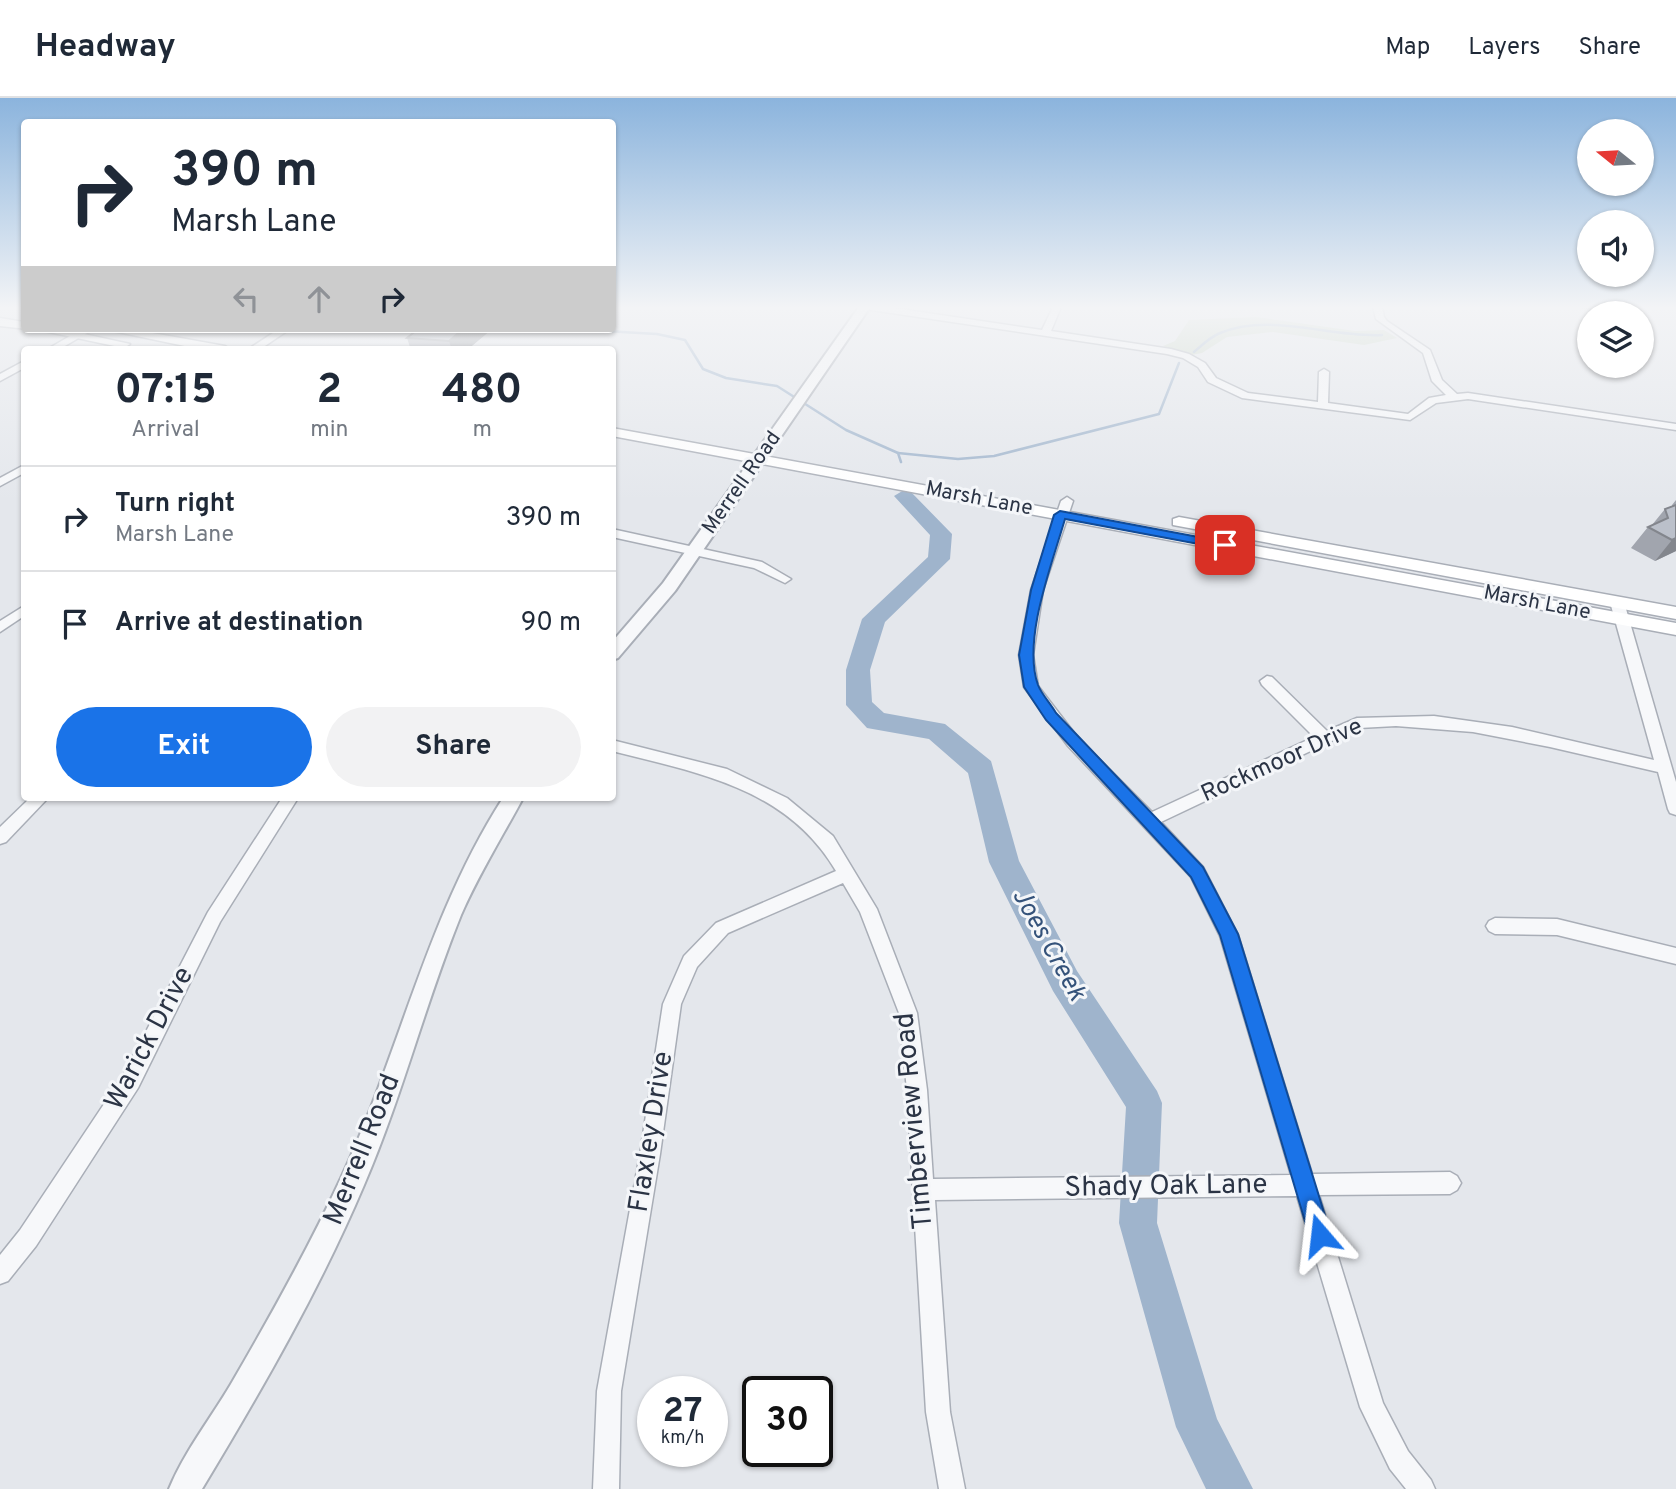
<!DOCTYPE html>
<html lang="en">
<head>
<meta charset="utf-8">
<style>
  body { margin:0; font-family:Overpass,sans-serif; background:#f2f2f3; color:#1f2937; height:100vh; display:flex; flex-direction:column; font-size:26px; white-space:nowrap }
  * { box-sizing:border-box; margin:0 }
  p { font-size:23px; color:#747a83 }
  .icon { flex:none; width:38px; height:38px; fill:none; stroke:currentColor; stroke-width:2; stroke-linecap:round; stroke-linejoin:round }
  .map { position:relative; flex:1; overflow:hidden }
  .drawer { position:absolute; left:21px; top:248px; width:595px; height:455px; display:flex; flex-direction:column; background:#fff; border-radius:7px; box-shadow:0 2px 5px #0004 }
  .drawer>* { flex:none }
  .hud { position:absolute; left:21px; top:21px; width:595px; height:214px; border-radius:7px; box-shadow:0 2px 5px #0004; background:#fff; color:#1f2937; overflow:hidden }
  .needle { width:46px; rotate:288deg }
  .buttons { position:absolute; left:1577px; top:21px; display:grid; gap:14px }
  .buttons a { display:grid; place-items:center; width:77px; height:77px; border-radius:50%; background:#fff; box-shadow:0 2px 5px #0004; font-size:35px }
  .speed { position:absolute; left:637px; top:1278px; display:flex; gap:14px; font-size:35px; font-weight:700; text-align:center }
  .speed>* { display:grid; place-content:center; width:91px; height:91px; border-radius:50%; background:#fff; box-shadow:0 2px 5px #0004; line-height:1 }
  .speed small { font-size:18px; font-weight:400 }
  .speed .limit { border:4px solid #111; border-radius:10px; background:#fff; color:#111 }
  .pin { position:absolute; display:grid; place-items:center; width:60px; height:60px; color:#fff; margin:-30px; border-radius:14px; box-shadow:0 4px 10px #0006 }
  .me { position:absolute; width:77px; margin:-38px; rotate:343deg; stroke-linejoin:round; filter:drop-shadow(0 0 5px #0008) }
  .turn { display:flex; align-items:center; gap:24px; height:147px; padding:0 35px; font-size:32px }
  .turn .icon { width:91px; height:91px; stroke-width:2.5 }
  .turn b { display:block; font-size:49px; line-height:60px }
  .lanes { display:flex; align-items:center; height:66px; padding:0 35px; background:#0003; justify-content:center; gap:35px; direction:ltr }
  .lanes .off { opacity:.35 }
  .eta { display:flex; justify-content:space-evenly; align-items:center; height:119px; text-align:center }
  .eta b { font-size:42px; font-weight:700; line-height:49px }
  .cta { display:flex; gap:14px; margin-top:auto; padding:14px 35px }
  .cta a { flex:1; height:80px; border-radius:42px; background:#1a73e8; color:#fff; font-size:28px; font-weight:700; line-height:80px; text-align:center }
  .cta a+a { background:#f2f2f3; color:#1f2937 }
  ul { padding:0; list-style:none }
  li { display:flex; align-items:center; gap:21px; height:105px; padding:0 35px; border-top:2px solid #e0e1e3 }
  li div { flex:1 }
  li b { display:block; font-size:26px }
  li em { font-style:normal }
  header { display:flex; align-items:center; gap:42px; box-sizing:border-box; height:98px; padding:0 35px; background:#fff; border-bottom:2px solid #e0e1e3 }
  header strong { font-size:33px }
  nav { display:flex; gap:38px; margin-inline-start:auto; font-size:24px }
  .map>svg:first-child { display:block }
  .green { fill:#c9d6c5 }
  .lines { fill:none; stroke-linecap:round; stroke-linejoin:round }
  .stream { stroke:#9fb4cc; stroke-width:2.5 }
  .river { fill:#9fb4cc; fill-rule:evenodd }
  .minor-casing { stroke:#a9aeb7; stroke-width:3 }
  .tertiary-casing { stroke:#a9aeb7; stroke-width:4 }
  .secondary-casing { stroke:#a9aeb7; stroke-width:3 }
  .minor { fill:#f7f8fa; fill-rule:evenodd }
  .tertiary { fill:#f7f8fa; fill-rule:evenodd }
  .secondary { fill:#fff; fill-rule:evenodd }
  .wall { fill:#a1a5ae }
  .shaded-wall { fill:#83868d }
  .building { fill:#bbc0ca; stroke:#83868d; stroke-width:2 }
  .route { fill:#1a73e8; stroke:#114b97; stroke-width:2 }
  .labels { text-anchor:middle; dominant-baseline:central; stroke-width:6; stroke-linejoin:round; paint-order:stroke }
  .far-street-label { font-size:21px; fill:#2b3445; stroke:#f4f6f9 }
  .street-label { font-size:24px; fill:#2b3445; stroke:#f4f6f9 }
  .water-label { font-size:26px; font-style:italic; fill:#34527a; stroke:#f4f6f9 }
  .near-street-label { font-size:28px; fill:#2b3445; stroke:#f4f6f9 }
</style>
</head>
<body>
<header>
<strong>Headway</strong>
<nav><a>Map</a><a>Layers</a><a>Share</a></nav>
</header>
<div class="map">
<svg width="1676" height="1391" viewBox="0 0 1676 1391">
  <rect width="100%" height="100%" fill="#e4e7ec"/>
  <!-- green -->
  <path class="green" d="M1256 219 1355 233 1384 232 1397 240 1364 247 1273 234 1227 239 1202 255 1191 257 1163 248 1175 243 1189 222Z"/>
  <g class="lines">
    <!-- stream -->
    <g class="stream">
      <path d="M569 231 657 236 685 242 703 271 726 280 777 288 846 332 898 355 901 364"/>
      <path d="M1194 254C1202 247 1210 239 1220 235 1271 214 1330 240 1382 237"/>
      <path d="M898 355 958 361 994 358 1159 316 1179 265"/>
    </g>
    <!-- river -->
    <path class="river" d="M904 392 911 394 952 436 950 461 885 524 870 572 872 604 884 615 945 626 991 663 1019 763 1077 873 1157 993 1162 1005 1157 1125 1217 1321 1253 1391H1206L1176 1329 1119 1125 1126 1009 1053 893 989 764 968 675 929 641 867 630 846 607V572L862 521 928 459 930 437 894 398Z"/>
    <defs>
      <g id="minor">
        <path d="M866 209H887L1042 232 1053 209H1061L1051 233 1171 251 1189 256 1205 265 1216 280 1248 295 1318 304 1319 274 1324 271 1329 274 1328 305 1408 316 1429 300 1446 297 1432 283 1423 255 1376 221 1373 209H1382L1384 219 1387 223 1430 252 1442 282 1457 296 1468 295 1676 326V332L1468 301 1436 305 1410 322 1242 300 1208 284 1198 269 1183 260 1167 256 871 212Z"/>
        <path d="M1582 209H1641L1621 215Z"/>
        <path d="M82 231H94L58 252H46Z"/>
        <path d="M279 231H290L259 252H247Z"/>
        <path d="M24 263V270L0 283V276Z"/>
        <path d="M24 367V375L0 388V380Z"/>
        <path d="M1067 399 1073 403 1043 492 1033 557 1038 588 1078 640 1152 714 1314 639 1262 587 1260 583 1267 578 1272 579 1327 633 1357 620 1434 618 1512 629 1654 662 1610 504 1617 500 1624 504 1676 684V717L1670 715 1668 711 1658 674 1550 649 1473 634 1396 628 1359 630 1161 724 1203 769 1238 837 1312 1076 1450 1074 1457 1078 1461 1085 1457 1092 1450 1096 1319 1097 1383 1305 1408 1353 1431 1382 1435 1391H1406L1390 1371 1360 1309 1297 1098 935 1102 950 1314 965 1391H939L926 1314 907 992 899 915 860 814 843 785 728 835 697 869 681 906 660 1056 621 1293 619 1391H593L597 1293 640 1056 663 906 684 858 716 825 836 773C787 690 699 675 612 653V642L727 671 787 700 833 738 877 811 917 915 927 992 933 1081 1291 1077 1220 838 1191 779 1068 648 1024 589 1019 557 1031 492 1061 403Z"/>
        <path d="M612 431 762 464 791 481 785 485 754 470 612 439Z"/>
        <path d="M24 508V518L0 534V523Z"/>
        <path d="M30 700H48L6 744 0 746V729Z"/>
        <path d="M282 700H298L220 824 138 990 36 1148 8 1183 0 1186V1157L20 1132 124 976 208 814Z"/>
        <path d="M1495 820 1557 821 1676 850V866L1557 837 1495 836 1489 833 1486 828 1489 823Z"/>
      </g>
      <g id="tertiary">
        <path d="M859 209H870L675 493 618 560 612 562V544L663 485Z"/>
        <path d="M503 700H523C502 739 479 776 461 817 425 906 402 999 364 1087 319 1193 261 1293 202 1391H169C184 1354 211 1320 231 1286 270 1219 308 1151 341 1080 400 954 427 818 503 700Z"/>
      </g>
      <g id="secondary">
        <path d="M0 220 24 224 27 231 0 228Z"/>
        <path d="M34 231H61L130 246 124 250Z"/>
        <path d="M103 231H130L225 248 231 252H204Z"/>
        <path d="M612 330 1676 525V537L612 338Z"/>
        <path d="M1179 419 1676 509V521L1173 427V421Z"/>
      </g>
    </defs>
    <!-- minor casing -->
    <use href="#minor" class="minor-casing"/>
    <!-- tertiary casing -->
    <use href="#tertiary" class="tertiary-casing"/>
    <!-- secondary casing -->
    <use href="#secondary" class="secondary-casing"/>
    <!-- minor -->
    <use href="#minor" class="minor"/>
    <!-- tertiary -->
    <use href="#tertiary" class="tertiary"/>
    <!-- secondary -->
    <use href="#secondary" class="secondary"/>
  </g>
  <!-- wall -->
  <g class="wall">
    <path d="M410 231H504L501 233 492 231 467 252H411L407 240 416 232Z"/>
    <path d="M1676 402V453L1655 463 1631 450 1648 429 1652 427 1665 411 1672 409V407Z"/>
  </g>
  <!-- shaded-wall -->
  <g class="shaded-wall">
    <path d="M463 231H492L467 252H452L449 243Z"/>
    <path d="M1676 440V453L1655 463 1672 442Z"/>
  </g>
  <!-- building -->
  <g class="building">
    <path d="M418 231H463L449 243 407 240Z"/>
    <path d="M1676 407V440L1672 442 1648 429 1668 420 1665 411Z"/>
  </g>
  <!-- sky -->
  <linearGradient id="sky" x2="0" y2="1"><stop stop-color="#8bb4dd"/><stop offset="0.52" stop-color="#f3f4f6"/><stop offset="1" stop-color="#f3f4f6" stop-opacity="0"/></linearGradient>
  <rect width="1676" height="403" fill="url(#sky)"/>
  <!-- route -->
  <path class="route" d="M1060 413 1225 444 1231 447 1225 451 1065 421C1052 466 1022 542 1038 587 1042 597 1051 606 1056 615L1203 769 1238 836 1331 1137 1328 1145 1320 1148 1312 1145 1309 1137 1220 837 1191 779 1046 622 1024 589 1019 557 1031 492 1054 417Z"/>
  <g class="labels">
    <!-- far-street labels -->
    <g class="far-street-label">
      <text transform="translate(742 385) rotate(-55)">Merrell Road</text>
      <text transform="translate(979 401) rotate(11)">Marsh Lane</text>
      <text transform="translate(1537 505) rotate(11)">Marsh Lane</text>
    </g>
    <!-- street labels -->
    <g class="street-label">
      <text transform="translate(1282 663) rotate(-24)">Rockmoor Drive</text>
    </g>
    <!-- water labels -->
    <g class="water-label">
      <text transform="translate(1048 847) rotate(61)">Joes Creek</text>
    </g>
    <!-- near-street labels -->
    <g class="near-street-label">
      <text transform="translate(150 941) rotate(-62)">Warick Drive</text>
      <text transform="translate(915 1023) rotate(-95)">Timberview Road</text>
      <text transform="translate(652 1034) rotate(-81)">Flaxley Drive</text>
      <text transform="translate(363 1052) rotate(-68)">Merrell Road</text>
      <text transform="translate(1166 1089) rotate(-1)">Shady Oak Lane</text>
    </g>
  </g>
</svg>
<div class="buttons">
<a><svg class="needle" viewBox="-14 -14 28 28"><path d="M0-13l5 13h-10z" fill="#e53935"/><path d="M0 13l5-13h-10z" fill="#747a83"/></svg></a>
<a><svg class="icon" aria-label="sound" viewBox="0 0 24 24"><path d="M4 9h4l5-4v14l-5-4H4zM17 9q2 3 0 6"/></svg></a>
<a><svg class="icon" aria-label="layers" viewBox="0 0 24 24"><path d="M12 4l9 5-9 5-9-5zM3 14l9 5 9-5"/></svg></a>
</div>
<div class="speed"><div>27<small>km/h</small></div><div class="limit">30</div></div>
<div class="pin" style="left:1225px;top:447px;background:#d93025"><svg class="icon" aria-label="arrive" viewBox="0 0 24 24"><path d="M6 21V4h12l-3 4 3 4H6"/></svg></div>
<svg class="me" style="left:1320px;top:1137px" viewBox="-20 -20 40 40"><path d="M0-17L14 15 0 8-14 15z" fill="#1a73e8" stroke="#fff" stroke-width="4"/></svg>
<div class="hud">
<div class="turn"><svg class="icon" aria-label="right" viewBox="0 0 24 24"><path d="M7 20v-9h11M14 6l5 5-5 5"/></svg><div><b>390 m</b>Marsh Lane</div></div>
<div class="lanes"><svg class="icon off" aria-label="left" viewBox="0 0 24 24"><path d="M17 20v-9H6M10 6l-5 5 5 5"/></svg><svg class="icon off" aria-label="ahead" viewBox="0 0 24 24"><path d="M12 20V5M6 11l6-6 6 6"/></svg><svg class="icon" aria-label="right" viewBox="0 0 24 24"><path d="M7 20v-9h11M14 6l5 5-5 5"/></svg></div>
</div>
<section class="drawer">
<div class="eta">
<div><b>07:15</b><p>Arrival</p></div>
<div><b>2</b><p>min</p></div>
<div><b>480</b><p>m</p></div>
</div>
<ul>
<li><svg class="icon" aria-label="right" viewBox="0 0 24 24"><path d="M7 20v-9h11M14 6l5 5-5 5"/></svg><div><b>Turn right</b><p>Marsh Lane</p></div><em>390 m</em></li>
<li><svg class="icon" aria-label="arrive" viewBox="0 0 24 24"><path d="M6 21V4h12l-3 4 3 4H6"/></svg><div><b>Arrive at destination</b></div><em>90 m</em></li>
</ul>
<div class="cta"><a>Exit</a><a>Share</a></div>
</section>
</div>
</body>
</html>
